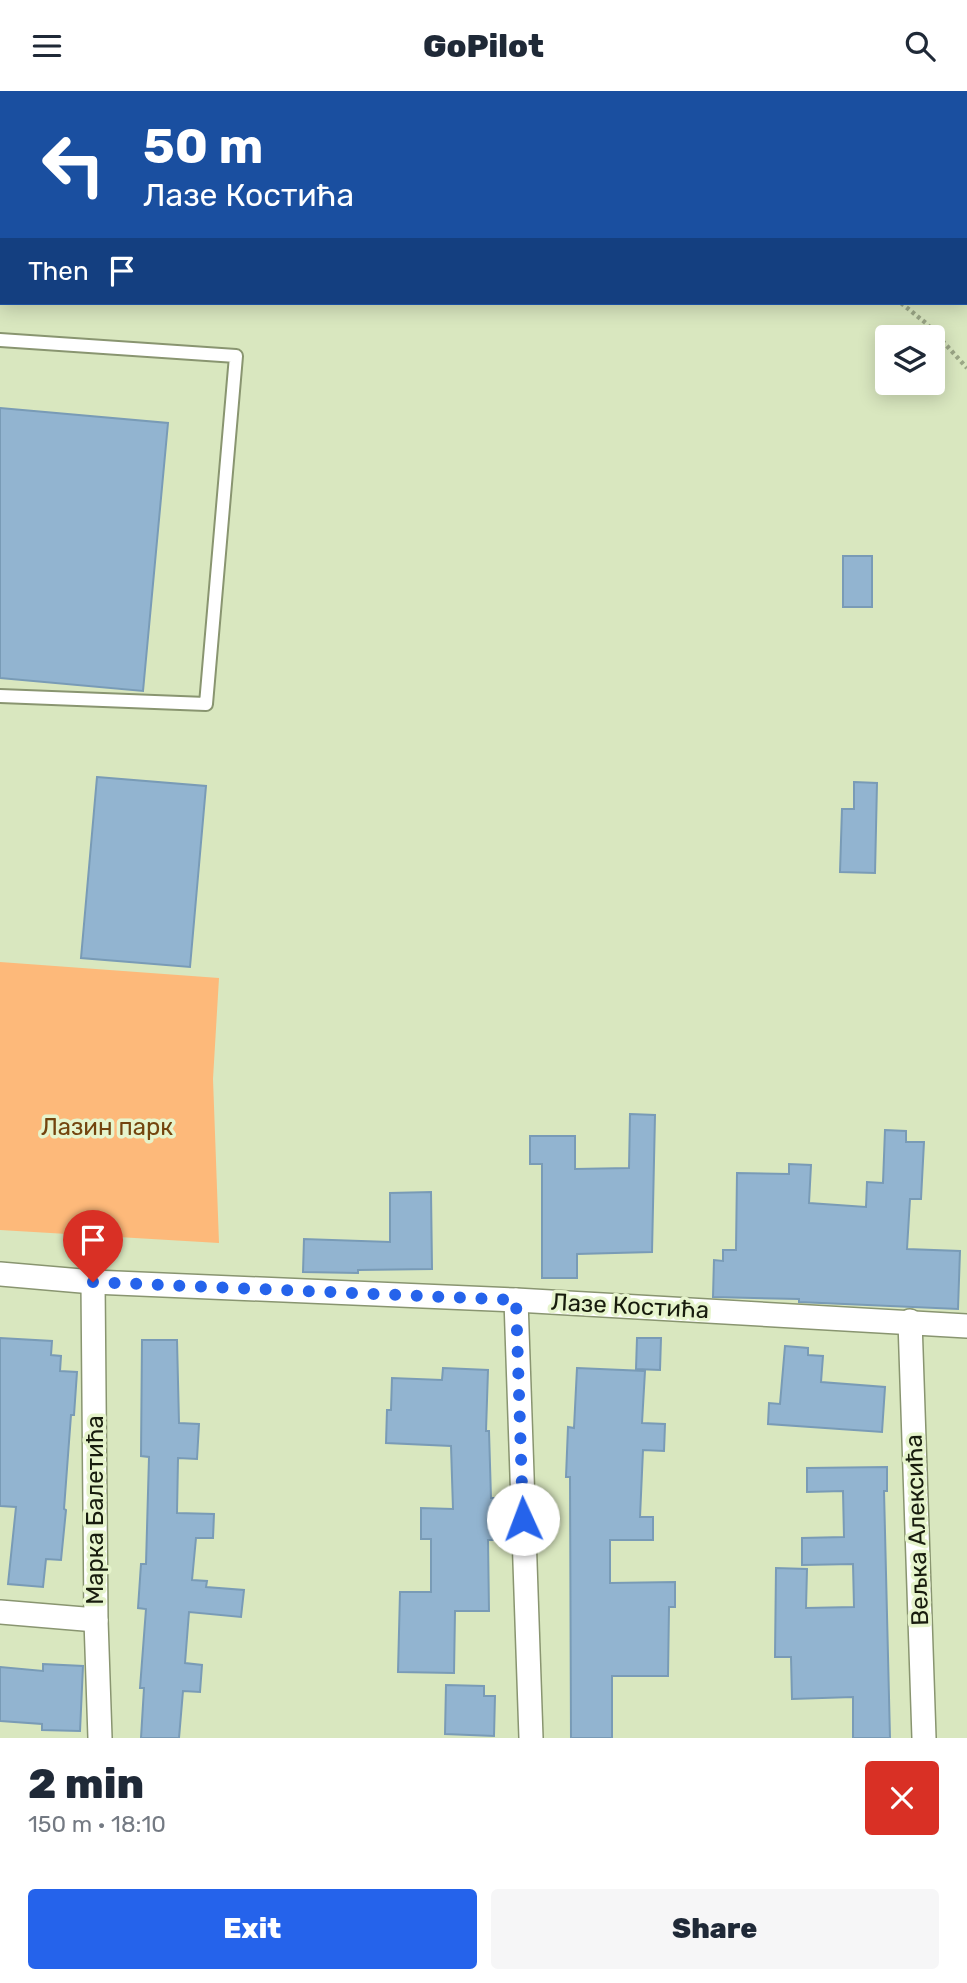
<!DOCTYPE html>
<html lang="en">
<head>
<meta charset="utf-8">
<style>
  body { margin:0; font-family:Rubik,sans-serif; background:#f6f6f7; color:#1f2937; height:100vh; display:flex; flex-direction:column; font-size:26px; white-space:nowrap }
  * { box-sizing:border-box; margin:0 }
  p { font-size:23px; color:#747a83 }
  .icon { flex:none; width:38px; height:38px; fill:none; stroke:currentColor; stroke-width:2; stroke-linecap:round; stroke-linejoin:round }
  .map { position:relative; height:1647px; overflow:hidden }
  .drawer { display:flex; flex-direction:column; background:#fff; flex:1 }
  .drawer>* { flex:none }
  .top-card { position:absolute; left:0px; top:0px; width:968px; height:214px; box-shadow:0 4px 18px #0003; background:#1a4fa0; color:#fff; overflow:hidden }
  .tools { position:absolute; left:875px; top:234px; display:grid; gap:14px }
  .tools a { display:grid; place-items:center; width:70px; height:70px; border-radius:7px; background:#fff; box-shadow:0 4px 18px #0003; font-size:35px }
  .pin { position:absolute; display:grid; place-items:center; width:60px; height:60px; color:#fff; margin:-72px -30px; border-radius:50% 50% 50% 0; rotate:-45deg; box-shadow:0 0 7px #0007 }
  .pin .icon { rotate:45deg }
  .me { position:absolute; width:77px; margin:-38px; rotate:358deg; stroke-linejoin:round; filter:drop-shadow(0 0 5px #0008) }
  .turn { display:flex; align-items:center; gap:24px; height:147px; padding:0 28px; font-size:32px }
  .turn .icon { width:91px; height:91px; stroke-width:2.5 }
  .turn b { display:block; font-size:49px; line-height:60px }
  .then { display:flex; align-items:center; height:66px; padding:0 28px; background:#0003; gap:14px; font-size:26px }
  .round { display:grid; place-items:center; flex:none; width:74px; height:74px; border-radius:7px; background:#f6f6f7 }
  .summary { display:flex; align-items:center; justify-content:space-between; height:119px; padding:0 28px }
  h1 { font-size:42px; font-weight:800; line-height:52px }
  .cta { display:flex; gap:14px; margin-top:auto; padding:14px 28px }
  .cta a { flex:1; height:80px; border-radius:7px; background:#2563eb; color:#fff; font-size:28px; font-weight:800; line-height:80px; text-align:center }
  .cta a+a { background:#f6f6f7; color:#1f2937 }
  header { display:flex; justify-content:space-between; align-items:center; height:91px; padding:0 28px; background:#fff; font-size:32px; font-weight:800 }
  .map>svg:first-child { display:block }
  .green { fill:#fdb97a }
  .building { fill:#92b4d0; stroke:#799bb6; stroke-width:2 }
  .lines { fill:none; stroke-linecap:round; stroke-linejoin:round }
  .service-casing { stroke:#899570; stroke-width:16 }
  .minor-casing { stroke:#899570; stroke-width:26 }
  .path { stroke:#9ba686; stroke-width:4.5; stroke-dasharray:3.5 3.5; stroke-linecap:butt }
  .service { stroke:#fff; stroke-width:12 }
  .minor { stroke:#fff; stroke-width:23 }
  .rail-casing { stroke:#424835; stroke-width:8 }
  .rail { stroke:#e6f4cc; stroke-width:5; stroke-dasharray:16; stroke-linecap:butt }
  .route { stroke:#2563eb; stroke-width:12; stroke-dasharray:0 21.6 }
  .labels { text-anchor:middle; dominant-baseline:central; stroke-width:7; stroke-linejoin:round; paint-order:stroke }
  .park-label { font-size:24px; fill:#73440e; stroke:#e6f4cc }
  .street-label { font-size:24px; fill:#181c0e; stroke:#e6f4cc }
</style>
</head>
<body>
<header><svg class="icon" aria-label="menu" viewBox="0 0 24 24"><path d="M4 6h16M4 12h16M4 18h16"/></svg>GoPilot<svg class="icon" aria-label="search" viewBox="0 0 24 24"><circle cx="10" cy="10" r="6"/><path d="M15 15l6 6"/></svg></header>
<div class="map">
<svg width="967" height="1647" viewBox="0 0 967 1647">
  <rect width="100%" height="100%" fill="#d9e7bf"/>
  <!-- green -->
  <path class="green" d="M0 871 219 887 213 988 219 1152 0 1139Z"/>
  <!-- building -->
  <g class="building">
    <path d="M0 317 168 332 143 600 0 587Z"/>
    <rect x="843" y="465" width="29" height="51"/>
    <path d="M97 686 206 695 190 876 81 867Z"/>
    <path d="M854 691 877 692 875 782 840 781 842 718H854Z"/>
    <path d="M630 1023 655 1024 652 1161 577 1163V1187H542V1073H530V1045H575V1078L629 1077Z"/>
    <path d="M885 1039 906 1040V1051H924L921 1108H910L907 1158 960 1160 958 1218 799 1211V1208L713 1206 714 1169 723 1170V1159H736L737 1082 789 1083V1073L811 1074 809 1112 866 1116 867 1091 883 1092Z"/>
    <path d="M431 1101 432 1178 358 1179V1182L303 1181 304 1148 390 1151V1102Z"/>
    <path d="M0 1247 52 1250 51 1264 61 1265 60 1280 77 1281 74 1324H71L64 1418 66 1419 61 1469 46 1468 43 1496 8 1493 16 1416 0 1415Z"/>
    <path d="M637 1247H661L660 1279 636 1278Z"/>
    <path d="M142 1249H177L179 1332 199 1333 197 1368 178 1367 177 1422 214 1423 213 1447H196L192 1489 207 1490 206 1496 244 1499 241 1526 189 1521 185 1572 202 1574 200 1601 183 1600 179 1647H141L144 1597H140L146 1518 138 1517 141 1473H146L149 1366 141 1365Z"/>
    <path d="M785 1255 808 1257V1264L823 1265 821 1291 885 1296 882 1341 768 1333 769 1312 780 1313Z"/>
    <path d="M443 1277 488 1279 486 1340H489L491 1407H494L493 1449H488L489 1520H455L454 1582 398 1581 400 1501H431V1448H421V1417L453 1418 451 1355 386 1352 387 1319H391L392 1287 442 1289Z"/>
    <path d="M577 1277 645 1280 642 1332 665 1333 664 1360 643 1359 640 1426H653V1449H610V1492L675 1491V1516H669L668 1585H612V1647H571L570 1386H566L568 1336 574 1337Z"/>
    <path d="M887 1376V1400H884L890 1647H853V1606L792 1608 791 1566H775L776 1477 807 1478 806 1517 854 1516 853 1473 802 1474V1447L844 1446 843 1400 807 1401V1377Z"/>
    <path d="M43 1573 83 1575 80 1640 42 1639V1633L0 1630V1576L43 1580Z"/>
    <path d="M446 1594 484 1595V1605H495L494 1645 445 1643Z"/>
  </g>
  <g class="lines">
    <defs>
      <path id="service" d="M0 249 236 265 206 613 0 605"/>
      <g id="minor">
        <path d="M0 1183 93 1191 516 1209 967 1235"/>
        <path d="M93 1191 96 1529 100 1647"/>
        <path d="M516 1209 531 1647"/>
        <path d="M910 1230 924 1647"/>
        <path d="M0 1521 96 1529"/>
      </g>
    </defs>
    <!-- service casing -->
    <use href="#service" class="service-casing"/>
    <!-- minor casing -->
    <use href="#minor" class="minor-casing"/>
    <!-- path -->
    <g class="path">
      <path d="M0 25H2"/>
      <path d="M901 212 927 233 967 277"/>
    </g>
    <!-- service -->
    <use href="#service" class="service"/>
    <!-- minor -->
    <use href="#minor" class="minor"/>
    <defs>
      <g id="rail">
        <path d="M750 0 752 2"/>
        <path d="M781 0 783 2"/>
        <path d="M966 164 967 165"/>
        <path d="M966 192 967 193"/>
      </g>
    </defs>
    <!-- rail casing -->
    <use href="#rail" class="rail-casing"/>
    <!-- rail -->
    <use href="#rail" class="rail"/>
  </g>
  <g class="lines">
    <!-- route -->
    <path class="route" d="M93 1191 516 1209 523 1428"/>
  </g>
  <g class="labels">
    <!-- park labels -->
    <g class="park-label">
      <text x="107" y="1036">Лазин парк</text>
    </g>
    <!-- street labels -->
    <g class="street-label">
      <text transform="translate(630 1215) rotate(3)">Лазе Костића</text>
      <text transform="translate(95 1419) rotate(-90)">Марка Балетића</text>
      <text transform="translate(917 1439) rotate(-92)">Вељка Алексића</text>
    </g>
  </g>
</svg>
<div class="tools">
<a><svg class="icon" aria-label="layers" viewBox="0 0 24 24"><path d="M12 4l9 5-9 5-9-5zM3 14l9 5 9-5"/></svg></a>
</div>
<div class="pin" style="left:93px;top:1191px;background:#d93025"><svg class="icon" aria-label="arrive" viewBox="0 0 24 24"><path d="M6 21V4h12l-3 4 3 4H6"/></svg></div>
<svg class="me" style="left:523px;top:1428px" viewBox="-20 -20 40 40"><circle r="19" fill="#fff"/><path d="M0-13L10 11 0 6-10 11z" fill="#2563eb"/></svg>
<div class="top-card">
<div class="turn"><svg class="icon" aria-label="left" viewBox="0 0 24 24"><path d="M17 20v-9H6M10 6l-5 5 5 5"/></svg><div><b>50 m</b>Лазе Костића</div></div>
<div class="then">Then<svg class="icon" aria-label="arrive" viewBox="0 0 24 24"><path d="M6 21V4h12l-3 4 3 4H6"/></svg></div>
</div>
</div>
<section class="drawer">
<div class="summary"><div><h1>2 min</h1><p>150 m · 18:10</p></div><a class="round" style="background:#d93025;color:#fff"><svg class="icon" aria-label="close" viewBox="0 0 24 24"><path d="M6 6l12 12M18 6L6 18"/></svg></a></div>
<div class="cta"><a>Exit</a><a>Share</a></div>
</section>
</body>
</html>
